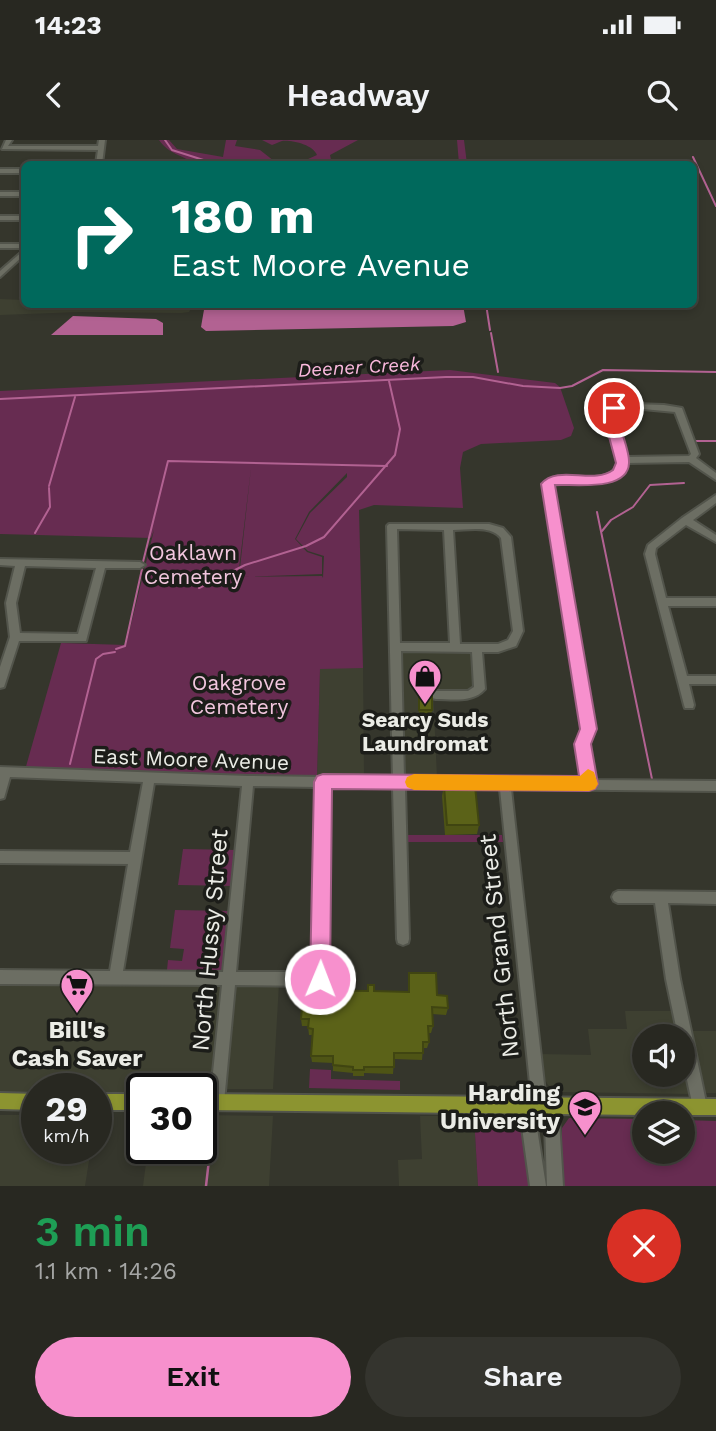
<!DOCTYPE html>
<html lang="en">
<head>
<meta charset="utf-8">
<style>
  body { margin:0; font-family:"Work Sans",sans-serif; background:#34342e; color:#f1f3f6; height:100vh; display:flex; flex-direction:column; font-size:26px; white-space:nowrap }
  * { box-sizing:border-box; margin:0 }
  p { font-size:23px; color:#a5a6a5 }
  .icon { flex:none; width:38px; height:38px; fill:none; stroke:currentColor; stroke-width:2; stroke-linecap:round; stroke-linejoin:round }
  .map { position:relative; height:1046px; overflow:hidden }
  .sheet { display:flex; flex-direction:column; background:#282821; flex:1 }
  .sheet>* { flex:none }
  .hud { position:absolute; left:21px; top:21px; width:676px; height:147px; border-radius:10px; box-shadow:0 4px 10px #0003,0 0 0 2px #44443f; background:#00695c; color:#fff; overflow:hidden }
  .controls { position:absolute; left:632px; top:884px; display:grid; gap:14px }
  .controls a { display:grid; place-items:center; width:63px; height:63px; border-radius:50%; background:#282821; box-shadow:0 4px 10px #0003,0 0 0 2px #44443f; font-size:35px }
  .speed { position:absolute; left:21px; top:933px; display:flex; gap:14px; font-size:35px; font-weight:700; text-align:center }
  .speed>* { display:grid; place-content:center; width:91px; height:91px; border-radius:50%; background:#282821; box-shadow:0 4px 10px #0003,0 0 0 2px #44443f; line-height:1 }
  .speed small { font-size:18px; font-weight:400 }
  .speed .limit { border:4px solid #111; border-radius:10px; background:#fff; color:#111 }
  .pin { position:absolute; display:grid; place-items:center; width:60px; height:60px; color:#fff; margin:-30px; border:4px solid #fff; border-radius:50%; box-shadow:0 2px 7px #0007 }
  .me { position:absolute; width:77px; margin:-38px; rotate:1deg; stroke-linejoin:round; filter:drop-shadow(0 0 5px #0008) }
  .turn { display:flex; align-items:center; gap:24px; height:147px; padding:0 35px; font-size:32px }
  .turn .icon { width:91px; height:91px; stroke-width:2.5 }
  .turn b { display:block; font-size:49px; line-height:60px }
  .round { display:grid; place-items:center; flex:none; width:74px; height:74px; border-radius:37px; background:#34342e }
  .summary { display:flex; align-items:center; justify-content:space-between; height:119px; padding:0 35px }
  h1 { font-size:42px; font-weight:600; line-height:52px; color:#1e9e55 }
  .primary-button { display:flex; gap:14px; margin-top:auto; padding:14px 35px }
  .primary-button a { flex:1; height:80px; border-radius:42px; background:#f790cd; color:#111; font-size:28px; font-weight:600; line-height:80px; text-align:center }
  .primary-button a+a { background:#34342e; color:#f1f3f6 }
  .status { display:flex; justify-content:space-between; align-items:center; height:49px; padding:0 35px; background:#282821; direction:ltr }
  .status svg { height:19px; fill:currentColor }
  header { display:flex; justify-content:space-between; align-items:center; height:91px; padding:0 35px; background:#282821; font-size:32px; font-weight:600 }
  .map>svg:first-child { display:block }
  .built { fill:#3e4031 }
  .green { fill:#672c51; fill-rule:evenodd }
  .water { fill:#b26292 }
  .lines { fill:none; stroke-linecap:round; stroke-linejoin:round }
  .stream-far1 { stroke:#b26292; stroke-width:2 }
  .stream { stroke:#b26292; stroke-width:2.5 }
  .minor-casing { stroke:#52544b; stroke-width:4 }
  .major-casing { stroke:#52544b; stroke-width:4 }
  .minor { fill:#6c6e63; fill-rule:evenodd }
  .major { fill:#8c9430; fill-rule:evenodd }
  .wall { fill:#4e5415 }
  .building { fill:#5b6218; stroke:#404511; stroke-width:2 }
  .route { fill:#f790cd; stroke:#a15e85; stroke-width:2 }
  .slow { fill:#f59e0b }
  .labels { text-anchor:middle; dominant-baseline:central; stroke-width:7; stroke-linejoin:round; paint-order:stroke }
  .far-water-label { font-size:19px; font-style:italic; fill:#fbb9de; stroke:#1c1d19 }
  .park-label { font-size:21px; fill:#f2c6de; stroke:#1c1d19 }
  .poi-label { font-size:21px; font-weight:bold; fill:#ebece6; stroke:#1c1d19 }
  .street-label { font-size:21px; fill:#ebece6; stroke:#1c1d19 }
  .near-street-label { font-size:24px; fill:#ebece6; stroke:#1c1d19 }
  .near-poi-label { font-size:24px; font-weight:bold; fill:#ebece6; stroke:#1c1d19 }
</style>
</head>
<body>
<div class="status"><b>14:23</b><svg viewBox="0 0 49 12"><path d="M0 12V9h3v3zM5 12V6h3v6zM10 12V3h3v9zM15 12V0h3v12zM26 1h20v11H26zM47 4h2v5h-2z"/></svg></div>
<header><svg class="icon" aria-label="back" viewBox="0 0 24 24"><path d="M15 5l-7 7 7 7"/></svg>Headway<svg class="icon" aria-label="search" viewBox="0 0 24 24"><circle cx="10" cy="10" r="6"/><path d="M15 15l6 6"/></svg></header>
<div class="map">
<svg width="716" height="1046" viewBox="0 0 716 1046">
  <rect width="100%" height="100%" fill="#35362c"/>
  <!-- built -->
  <g class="built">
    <path d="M0 159 24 160V164L193 165 189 172 181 173 80 172 0 175Z"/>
    <path d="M400 510 474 511 477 546 470 551H433L437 637 402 636Z"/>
    <path d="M320 528H363L364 636H317Z"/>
    <path d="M0 842H225L212 953H201V948H142V953H96V948H37V953H0Z"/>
    <path d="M233 843H279L273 949H223Z"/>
    <path d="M625 871H676L681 896H644V934H682L683 902 693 954 560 952 548 945 541 932 539 914 591 915 588 889H627Z"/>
    <path d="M688 891H716V953H702Z"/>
    <path d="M0 975H37V1008H91L85 1046H0Z"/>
    <path d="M201 975 273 976 269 1046H143L148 1008H201Z"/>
    <path d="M420 976H474L478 1046H399L398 1020 422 1019Z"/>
  </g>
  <!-- green -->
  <g class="green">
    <path d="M159 0H169L177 9 223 17 226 0H237L235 6 260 10 274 21 297 24 317 15C313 5 293 0 282 1 278 2 276 4 272 5L262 0H358L330 15 332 24H459L457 0H464L467 24H195C181 14 170 15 159 0Z"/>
    <path d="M450 230 555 243 560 247 574 288 571 296 561 300 481 304 463 312 460 328 463 368 374 365 359 370 363 528 320 529 317 636 25 630 61 503 126 505 154 390 151 398 0 394V251ZM251 328 239 437 322 434V417L307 412 295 399 309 372 347 333V337L310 373 296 399 308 411 324 416 323 438 322 436 238 437Z"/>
    <path d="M407 695H502L503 702H407Z"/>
    <path d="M183 709 238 710 234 746 178 745Z"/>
    <path d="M175 770 230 771 224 831 167 830 168 820 182 821 184 809 170 808Z"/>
    <path d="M310 929 331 930V939L400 941V950L309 948Z"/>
    <path d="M474 976 511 977 522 988 530 1046H478Z"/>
    <path d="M569 978 644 979V1012H682L683 980 716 981V1046H562V988Z"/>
  </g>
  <!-- water -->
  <g class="water">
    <path d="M205 164 463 165 466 182 453 186 206 191 201 187Z"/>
    <path d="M73 176 156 179 163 183V195H51Z"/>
  </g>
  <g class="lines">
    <!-- stream-far1 -->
    <g class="stream-far1">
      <path d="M165 0 172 10 216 24"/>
      <path d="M693 17 716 66"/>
      <path d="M241 24 260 21 268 24"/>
      <path d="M486 164 490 190"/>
      <path d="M491 193 498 232"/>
      <path d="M0 259 446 237H473L523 246 560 248 572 246 603 230 716 232"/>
      <path d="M695 301H716"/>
      <path d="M49 346 75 257"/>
      <path d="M597 372 652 639"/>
      <path d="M602 391 611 380 633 367 650 345 684 343"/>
      <path d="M35 393 50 367 49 348"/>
      <path d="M143 422 168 321 387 326"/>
      <path d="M199 448 245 425 306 406 324 397 395 315 400 289 389 241"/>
      <path d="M116 509 125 506 142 429"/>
      <path d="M70 624 96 519 103 514 115 512"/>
    </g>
    <!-- stream -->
    <path class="stream" d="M206 1046 214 976"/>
    <defs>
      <g id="minor">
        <path d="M6 0H12L8 6H98L99 0H105L102 24H96L98 10 2 9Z"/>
        <rect x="0" y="29" width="24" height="4"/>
        <rect x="0" y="52" width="24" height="4"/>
        <rect x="0" y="76" width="24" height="4"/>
        <rect x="0" y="104" width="24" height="4"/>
        <path d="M24 110V115L0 137V131Z"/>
        <path d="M632 264 664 265 682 268 699 314 696 318 716 333V340L689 322 626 323C617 353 576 340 553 345L595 589 589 604 594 640 716 641V651L511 649 546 962 557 975 559 980 563 1046H547L545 983 539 977 536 982 546 1046H530L521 980 532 963 500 649 405 648 409 799 408 803 403 805 398 803 397 799 393 648 329 647 327 839 325 844 320 846 235 845 224 962 222 967 217 969 212 967 210 962 222 845 0 844V830L110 831 128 724 0 723V711L130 712 143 642 10 637 4 658 0 659V627L248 636 393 638 387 386 389 384H489L503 388 511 397 523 491 516 506 498 512H482L485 549C473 563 453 559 436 559L432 558 431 555 432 552 436 551H468L474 547 472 512 401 511 404 638 583 640 577 604 583 589 544 344C547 341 548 339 552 338 569 334 619 347 618 318 617 302 609 287 605 271L611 267ZM643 269 675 272 691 314 689 316 626 317 613 272 622 270ZM397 389 444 390 450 503H400ZM453 390C468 390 491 385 501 398L513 491 508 500 498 504H460ZM154 643 242 646 223 832 123 831ZM253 646 317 647 313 832H236Z"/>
        <path d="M716 355V363L693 380 716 395V402L686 385 656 408 655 414 666 458H716V466H668L687 536H716V544H689L694 565 693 568H685L684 565 645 414 648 405 682 378Z"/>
        <path d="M0 419 140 422 145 425 140 428H105L86 501H19L5 544 4 547 0 548V527L10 497 6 463 15 426 0 425ZM25 426 96 428 78 494 20 493 16 463Z"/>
        <path d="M618 751 716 752V764L668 763 680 839 707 967 705 972 700 974 695 972 693 967 682 917V896H678L666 839 655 763H618L614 761 612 757 614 753Z"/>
      </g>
      <g id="major">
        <path d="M0 953 37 954V970L0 969Z"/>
        <rect x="96" y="954" width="46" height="16"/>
        <path d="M201 954 716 959V975H682V973H644V975L201 970Z"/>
      </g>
    </defs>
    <!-- minor casing -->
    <use href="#minor" class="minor-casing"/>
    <!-- major casing -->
    <use href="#major" class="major-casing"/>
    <!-- minor -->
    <use href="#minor" class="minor"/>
    <!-- major -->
    <use href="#major" class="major"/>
  </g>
  <!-- wall -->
  <g class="wall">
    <path d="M419 540 432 570 431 578H419Z"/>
    <path d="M444 646 479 685 477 694 445 695 442 656Z"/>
    <path d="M409 833 437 855 448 868 446 875 432 874 433 886 431 893H428L429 902 427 908H423L422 920 394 919 393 934 364 933V936H353V933L333 931V923L312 922 311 916 312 895H309L308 886H302L301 879 312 855 408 852Z"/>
  </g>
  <!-- building -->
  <g class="building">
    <path d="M419 540H427L432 552V570H419Z"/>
    <path d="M444 646H475L479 685H447Z"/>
    <path d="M409 833H436L437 855 447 856 448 868 432 867 433 886H428L429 902H423V913H394V927H364V930H353V927L333 925V916H311L313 889 308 888 309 879H301L303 855H312L313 850 368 851V845H374V851L409 852Z"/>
  </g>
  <!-- route -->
  <path class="route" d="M614 264 620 268 616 274C619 286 630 311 629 323 628 352 574 344 555 345L597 589 591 604 598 644 595 649 589 651 332 649 330 839 327 846 320 849 313 846 310 839 314 642 317 636 323 634 579 636 574 604 580 589 541 344C558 324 593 345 613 330L616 323 603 274 609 265Z"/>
  <!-- slow -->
  <path class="slow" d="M588 629 594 632 598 644 595 649 589 651 414 650 407 647 405 642 407 637 414 634 580 636Z"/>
  <!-- icons -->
  <defs>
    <symbol id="shop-pin" viewBox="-11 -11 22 30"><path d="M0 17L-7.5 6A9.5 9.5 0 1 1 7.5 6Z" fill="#f790cd" stroke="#1c1d19"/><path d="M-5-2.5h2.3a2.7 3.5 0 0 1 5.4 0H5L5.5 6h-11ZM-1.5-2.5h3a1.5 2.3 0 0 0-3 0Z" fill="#111"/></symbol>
    <symbol id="supermarket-pin" viewBox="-11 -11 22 30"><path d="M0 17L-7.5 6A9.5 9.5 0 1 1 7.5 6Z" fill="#f790cd" stroke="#1c1d19"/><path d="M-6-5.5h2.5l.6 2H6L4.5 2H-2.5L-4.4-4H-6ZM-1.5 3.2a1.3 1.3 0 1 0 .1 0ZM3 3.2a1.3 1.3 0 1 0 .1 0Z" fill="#111"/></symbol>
    <symbol id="university-pin" viewBox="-11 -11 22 30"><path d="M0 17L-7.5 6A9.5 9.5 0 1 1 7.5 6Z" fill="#f790cd" stroke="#1c1d19"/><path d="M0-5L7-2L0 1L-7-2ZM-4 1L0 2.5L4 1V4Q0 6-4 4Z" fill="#111"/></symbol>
  </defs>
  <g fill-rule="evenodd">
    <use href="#shop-pin" x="406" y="517" width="38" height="52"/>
    <use href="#supermarket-pin" x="58" y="826" width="38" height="52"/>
    <use href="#university-pin" x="566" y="948" width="38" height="52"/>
  </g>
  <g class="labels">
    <!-- far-water labels -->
    <g class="far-water-label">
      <text transform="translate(359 227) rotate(-3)">Deener Creek</text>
    </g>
    <!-- park labels -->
    <g class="park-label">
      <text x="193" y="412">Oaklawn<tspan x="193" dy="24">Cemetery</tspan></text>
      <text x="239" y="542">Oakgrove<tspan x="239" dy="24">Cemetery</tspan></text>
    </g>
    <!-- poi labels -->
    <g class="poi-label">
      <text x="425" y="579">Searcy Suds<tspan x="425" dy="24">Laundromat</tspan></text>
    </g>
    <!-- street labels -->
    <g class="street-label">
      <text transform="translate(191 619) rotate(2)">East Moore Avenue</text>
    </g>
    <!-- near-street labels -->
    <g class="near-street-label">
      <text transform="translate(210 800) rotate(-85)">North Hussy Street</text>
      <text transform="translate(499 806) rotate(-96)">North Grand Street</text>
    </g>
    <!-- near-poi labels -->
    <g class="near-poi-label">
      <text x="77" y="890">Bill's<tspan x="77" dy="28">Cash Saver</tspan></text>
      <text x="560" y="953" text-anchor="end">Harding<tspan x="560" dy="28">University</tspan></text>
    </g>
  </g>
</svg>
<div class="controls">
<a><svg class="icon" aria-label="sound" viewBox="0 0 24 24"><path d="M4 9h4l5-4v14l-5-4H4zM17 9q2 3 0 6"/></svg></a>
<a><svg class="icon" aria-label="layers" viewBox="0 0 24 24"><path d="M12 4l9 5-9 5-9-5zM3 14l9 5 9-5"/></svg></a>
</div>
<div class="speed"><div>29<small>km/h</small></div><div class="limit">30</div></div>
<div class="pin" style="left:614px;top:268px;background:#d93025"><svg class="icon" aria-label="arrive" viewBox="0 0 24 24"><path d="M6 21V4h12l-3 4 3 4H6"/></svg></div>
<svg class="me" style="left:320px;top:839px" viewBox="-20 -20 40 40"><circle r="17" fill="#f790cd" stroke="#fff" stroke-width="3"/><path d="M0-11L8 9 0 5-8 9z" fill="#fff"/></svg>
<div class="hud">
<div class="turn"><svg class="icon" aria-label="right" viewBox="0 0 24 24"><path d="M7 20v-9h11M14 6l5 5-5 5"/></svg><div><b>180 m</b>East Moore Avenue</div></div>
</div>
</div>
<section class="sheet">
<div class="summary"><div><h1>3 min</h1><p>1.1 km · 14:26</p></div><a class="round" style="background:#d93025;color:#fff"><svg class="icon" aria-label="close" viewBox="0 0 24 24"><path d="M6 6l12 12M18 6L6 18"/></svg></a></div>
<div class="primary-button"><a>Exit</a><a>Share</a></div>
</section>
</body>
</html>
